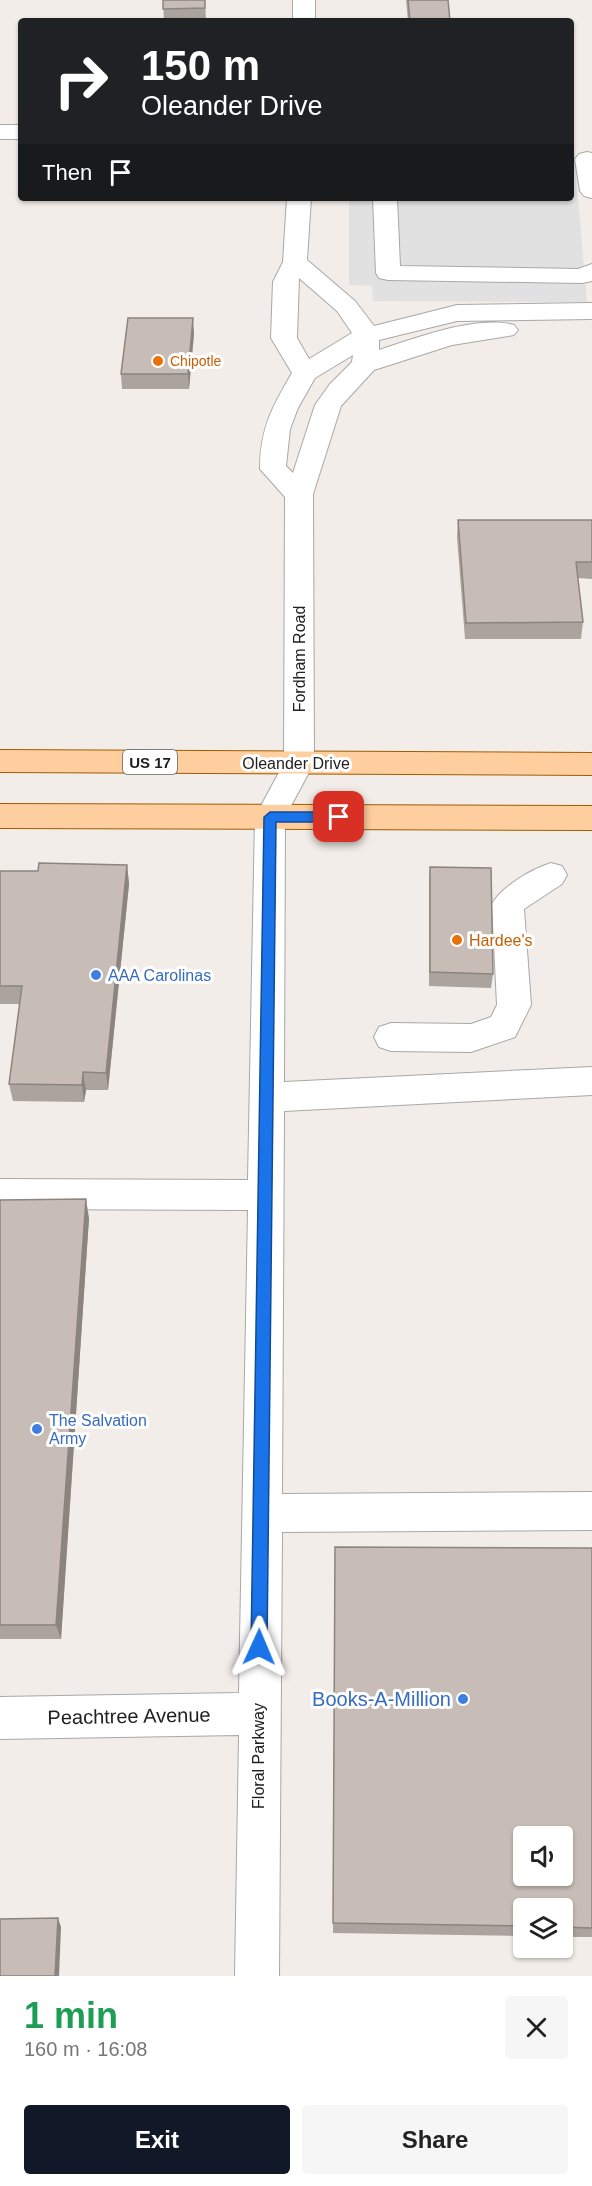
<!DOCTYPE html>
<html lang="en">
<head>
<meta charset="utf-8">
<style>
  body { margin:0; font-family:Arial,sans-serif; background:#f6f6f6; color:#222; height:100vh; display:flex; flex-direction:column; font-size:22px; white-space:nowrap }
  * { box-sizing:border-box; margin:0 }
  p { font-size:20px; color:#767676 }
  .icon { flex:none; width:33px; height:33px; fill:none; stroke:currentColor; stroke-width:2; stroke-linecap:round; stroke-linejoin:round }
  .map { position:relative; height:1976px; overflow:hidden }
  .sheet { display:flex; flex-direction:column; background:#fff; flex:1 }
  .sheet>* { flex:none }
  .guide { position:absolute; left:18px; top:18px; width:556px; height:183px; border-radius:6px; box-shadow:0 2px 4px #0004; background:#202124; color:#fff; overflow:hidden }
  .buttons { position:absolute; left:513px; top:1826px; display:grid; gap:12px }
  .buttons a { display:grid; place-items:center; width:60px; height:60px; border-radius:6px; background:#fff; box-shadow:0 2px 4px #0004; font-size:30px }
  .pin { position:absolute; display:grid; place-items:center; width:51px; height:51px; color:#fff; margin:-26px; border-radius:12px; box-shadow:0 3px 9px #0006 }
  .me { position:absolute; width:66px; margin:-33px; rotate:1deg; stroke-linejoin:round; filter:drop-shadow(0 0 4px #0008) }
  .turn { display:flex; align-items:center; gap:21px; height:126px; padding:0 24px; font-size:27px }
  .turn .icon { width:78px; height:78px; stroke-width:2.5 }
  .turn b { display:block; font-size:42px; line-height:51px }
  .then { display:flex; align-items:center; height:57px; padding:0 24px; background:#0003; gap:12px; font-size:22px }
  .round { display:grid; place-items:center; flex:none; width:63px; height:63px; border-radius:6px; background:#f6f6f6 }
  .head { display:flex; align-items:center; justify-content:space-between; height:102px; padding:0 24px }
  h1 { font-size:36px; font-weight:800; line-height:45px; color:#1e9e55 }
  .cta { display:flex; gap:12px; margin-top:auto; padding:12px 24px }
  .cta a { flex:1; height:69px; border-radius:6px; background:#111827; color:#fff; font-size:24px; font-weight:800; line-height:69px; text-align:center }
  .cta a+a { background:#f6f6f6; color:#222 }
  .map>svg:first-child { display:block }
  .parking { fill:#e1e1e1 }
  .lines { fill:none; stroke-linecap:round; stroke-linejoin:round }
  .minor-casing { stroke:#a8a8a8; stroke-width:2 }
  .major-casing { stroke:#9e5d00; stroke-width:2 }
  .minor { fill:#fff; fill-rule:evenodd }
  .major { fill:#ffce9f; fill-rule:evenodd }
  .wall { fill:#aba39d }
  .shaded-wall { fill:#8b847f }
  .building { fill:#c7bdb6; stroke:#8b847f; stroke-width:1.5; fill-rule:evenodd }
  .route { fill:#1a73e8; stroke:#114b97; stroke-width:1.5 }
  .food-dot { fill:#e8710a; stroke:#fff; stroke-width:2 }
  .shop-dot { fill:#3f7fe0; stroke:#fff; stroke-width:2 }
  .labels { text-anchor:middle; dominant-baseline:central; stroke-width:6; stroke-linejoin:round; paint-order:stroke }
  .far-food-label { font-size:14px; fill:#c56008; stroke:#fff; text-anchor:start }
  .shield { fill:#fff; stroke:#646464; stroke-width:1.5 }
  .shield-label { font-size:15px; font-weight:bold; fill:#212121 }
  .street-label { font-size:16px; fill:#212121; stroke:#fff }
  .food-label { font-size:16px; fill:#c56008; stroke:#fff; text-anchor:start }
  .shop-label { font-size:16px; fill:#366cbe; stroke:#fff; text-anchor:start }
  .near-shop-label { font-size:20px; fill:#366cbe; stroke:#fff; text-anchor:end }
  .near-street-label { font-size:20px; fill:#212121; stroke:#fff }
</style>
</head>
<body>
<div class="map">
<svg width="592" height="1976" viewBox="0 0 592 1976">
  <rect width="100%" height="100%" fill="#f2ede8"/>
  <!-- parking -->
  <path class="parking" d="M572 139H573L587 302 373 301 372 286 349 285V198H572Z"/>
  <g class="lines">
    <defs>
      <g id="minor">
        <rect x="293" y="0" width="22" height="21"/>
        <rect x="0" y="125" width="21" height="14"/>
        <path d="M587 152 592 153V198L584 196 580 191 575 159 579 154Z"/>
        <path d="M287 198H311L307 260 355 301 374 326 457 305 592 303V319L457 321 379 340V350C416 338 476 315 514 325L518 330 514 335 452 345 374 370 341 406 313 494 314 763 285 817 284 1082 592 1067V1095L284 1111 282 1494 592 1492V1530L282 1532 279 1976H235L239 1735 0 1739V1697L239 1693 248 1210 0 1209V1179L248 1180 255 817 284 763 285 497 260 469C260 429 272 407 292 373L271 338 273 282 283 262ZM299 278 337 311 352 333 309 359 297 338ZM353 355 352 362 330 384 315 405 293 473 286 466 290 429 298 408 315 378Z"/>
        <path d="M373 198H397L400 266 578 269 592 264V281L582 283 388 280 379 278 376 273Z"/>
        <path d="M551 863 562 866 567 875 562 884 524 909 531 1005 515 1037 471 1052 391 1051 379 1047 374 1037 379 1027 391 1023 471 1024 491 1017 497 1005 492 904C502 886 532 869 551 863Z"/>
      </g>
      <g id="major">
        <path d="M0 750 592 753V775L0 772Z"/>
        <path d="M0 804 592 806V830L0 828Z"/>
      </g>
    </defs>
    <!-- minor casing -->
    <use href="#minor" class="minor-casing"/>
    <!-- major casing -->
    <use href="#major" class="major-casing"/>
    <!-- minor -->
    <use href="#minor" class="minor"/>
    <!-- major -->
    <use href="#major" class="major"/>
  </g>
  <!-- wall -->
  <g class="wall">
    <path d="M163 0H205L206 21H164Z"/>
    <path d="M406 0H448L450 21H408Z"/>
    <path d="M194 333 189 389H122L121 374Z"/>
    <path d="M458 520H592V579L578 578 583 622 581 639H465L457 537Z"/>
    <path d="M127 865 129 884 108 1090H86L84 1102 13 1101 9 1084 20 1004H0V871H38Z"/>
    <path d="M430 867 493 974 491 988 429 986V881Z"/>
    <path d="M0 1200 89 1218 61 1639H0Z"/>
    <path d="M335 1547 592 1548V1937H562V1908H524V1936L333 1933Z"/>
  </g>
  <!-- shaded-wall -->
  <g class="shaded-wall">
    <path d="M193 318 194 333 189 389 188 374Z"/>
    <path d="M127 865 129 884 108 1090 106 1073Z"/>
    <path d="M83 1072 86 1090 84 1102 82 1085Z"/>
    <path d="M86 1199 89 1218 61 1639 56 1625Z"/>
    <path d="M58 1918 61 1927 59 1976H55Z"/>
  </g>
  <!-- building -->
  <g class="building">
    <path d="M163 0H205V8L163 9Z"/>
    <path d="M408 0H448L450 21H410Z"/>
    <path d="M128 318H193L188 374H121Z"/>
    <path d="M458 520H592V562H576L583 622 466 623Z"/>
    <path d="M39 863 127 865 106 1073 83 1072 82 1085 9 1084 22 986H0V871H38Z"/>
    <path d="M430 867 491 868 493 974 430 972Z"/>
    <path d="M86 1199 56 1625H0V1200Z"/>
    <path d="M335 1547 592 1548V1928L562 1927V1908H524V1926L333 1923ZM524 1836H562V1875H524Z"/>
    <path d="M58 1918 55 1976H0V1919Z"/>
  </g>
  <!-- route -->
  <path class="route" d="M270 812H339L346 817 339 822H276L267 1647 265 1653 259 1655 253 1653 251 1647 264 817Z"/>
  <!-- markers -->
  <g class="food-dot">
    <circle cx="158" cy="361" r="6"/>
    <circle cx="457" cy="940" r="6"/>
  </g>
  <g class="shop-dot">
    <circle cx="96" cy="975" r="6"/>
    <circle cx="37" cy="1429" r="6"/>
    <circle cx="463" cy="1699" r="6"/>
  </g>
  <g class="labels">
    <!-- far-food labels -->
    <g class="far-food-label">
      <text x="170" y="361">Chipotle</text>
    </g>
    <!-- shield labels -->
    <rect class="shield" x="123" y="750" width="54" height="24" rx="4.5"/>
    <g class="shield-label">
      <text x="150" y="762">US 17</text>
    </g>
    <!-- street labels -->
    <g class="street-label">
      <text transform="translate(299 659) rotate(-90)">Fordham Road</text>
      <text x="296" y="763">Oleander Drive</text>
      <text transform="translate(258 1756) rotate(-90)">Floral Parkway</text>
    </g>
    <!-- food labels -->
    <g class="food-label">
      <text x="469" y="940">Hardee's</text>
    </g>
    <!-- shop labels -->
    <g class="shop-label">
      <text x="108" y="975">AAA Carolinas</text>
      <text x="49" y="1420">The Salvation<tspan x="49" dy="18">Army</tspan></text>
    </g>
    <!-- near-shop labels -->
    <g class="near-shop-label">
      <text x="451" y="1699">Books-A-Million</text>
    </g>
    <!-- near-street labels -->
    <g class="near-street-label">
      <text transform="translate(129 1716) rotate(-1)">Peachtree Avenue</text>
    </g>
  </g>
</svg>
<div class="buttons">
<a><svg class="icon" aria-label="sound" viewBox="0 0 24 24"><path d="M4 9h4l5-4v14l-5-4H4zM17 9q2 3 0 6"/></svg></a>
<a><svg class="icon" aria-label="layers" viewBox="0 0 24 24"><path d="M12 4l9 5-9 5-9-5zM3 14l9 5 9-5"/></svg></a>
</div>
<div class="pin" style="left:339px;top:817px;background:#d93025"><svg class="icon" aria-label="arrive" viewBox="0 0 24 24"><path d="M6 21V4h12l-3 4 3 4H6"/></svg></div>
<svg class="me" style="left:259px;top:1647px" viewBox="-20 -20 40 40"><path d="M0-17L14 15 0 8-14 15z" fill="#1a73e8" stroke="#fff" stroke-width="4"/></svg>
<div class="guide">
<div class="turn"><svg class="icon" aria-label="right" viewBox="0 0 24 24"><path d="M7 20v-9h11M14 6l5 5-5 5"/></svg><div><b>150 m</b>Oleander Drive</div></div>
<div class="then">Then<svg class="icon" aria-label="arrive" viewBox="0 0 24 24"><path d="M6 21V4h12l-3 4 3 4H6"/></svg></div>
</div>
</div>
<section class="sheet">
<div class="head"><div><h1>1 min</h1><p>160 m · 16:08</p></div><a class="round"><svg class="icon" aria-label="close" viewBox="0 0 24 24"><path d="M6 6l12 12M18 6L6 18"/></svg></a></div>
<div class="cta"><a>Exit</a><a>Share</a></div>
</section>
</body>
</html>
